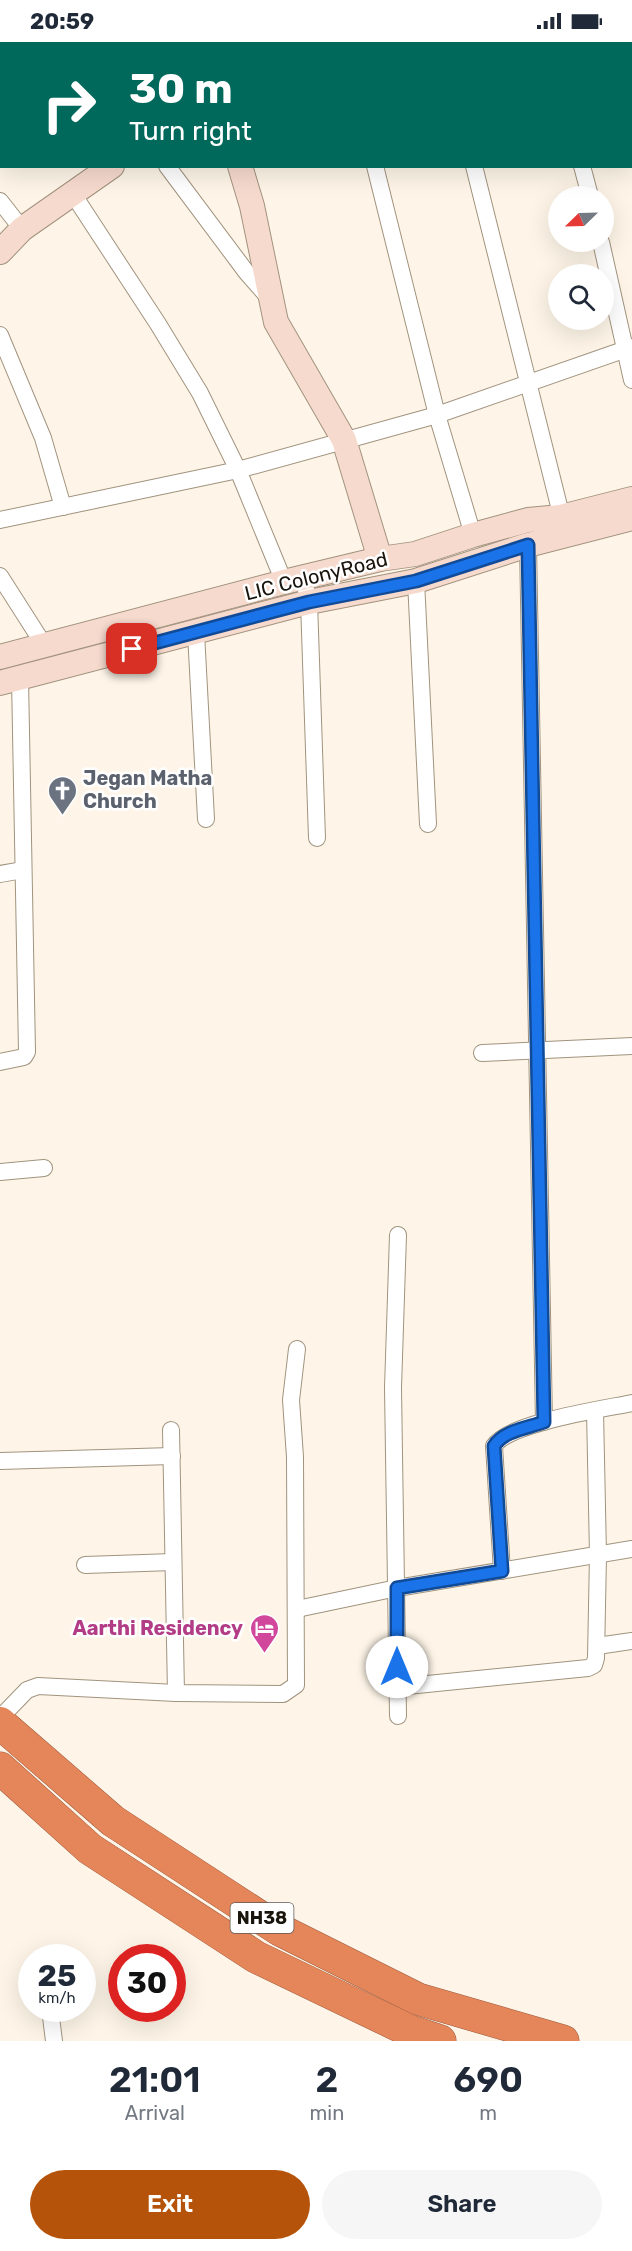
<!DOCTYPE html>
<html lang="en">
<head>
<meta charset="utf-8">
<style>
  body { margin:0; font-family:Rubik,sans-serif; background:#f6f6f7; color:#1f2937; height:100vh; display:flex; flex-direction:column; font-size:22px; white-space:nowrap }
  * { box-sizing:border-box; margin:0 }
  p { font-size:20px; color:#747a83 }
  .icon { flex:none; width:33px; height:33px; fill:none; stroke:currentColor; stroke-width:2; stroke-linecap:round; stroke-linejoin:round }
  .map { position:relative; height:1999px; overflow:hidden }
  .side { display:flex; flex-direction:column; background:#fff; flex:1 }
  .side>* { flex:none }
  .hud { position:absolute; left:0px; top:0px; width:633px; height:126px; box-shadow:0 6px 24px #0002; background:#00695c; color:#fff; overflow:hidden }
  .needle { width:39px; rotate:247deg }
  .tools { position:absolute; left:548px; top:144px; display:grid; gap:12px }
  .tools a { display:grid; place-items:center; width:66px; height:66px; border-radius:50%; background:#fff; box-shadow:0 6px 24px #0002; font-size:30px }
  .speed { position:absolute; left:18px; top:1902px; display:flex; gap:12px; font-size:30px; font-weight:700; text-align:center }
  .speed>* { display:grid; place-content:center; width:78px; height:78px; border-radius:50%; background:#fff; box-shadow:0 6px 24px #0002; line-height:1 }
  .speed small { font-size:15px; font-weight:400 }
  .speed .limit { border:9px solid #d22; background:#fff; color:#111 }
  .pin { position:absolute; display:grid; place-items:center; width:51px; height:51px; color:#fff; margin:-26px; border-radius:12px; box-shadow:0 3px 9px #0006 }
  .me { position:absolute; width:66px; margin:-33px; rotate:0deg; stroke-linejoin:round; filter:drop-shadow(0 0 4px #0008) }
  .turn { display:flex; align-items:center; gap:21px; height:126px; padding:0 30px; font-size:27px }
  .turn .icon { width:78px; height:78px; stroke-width:2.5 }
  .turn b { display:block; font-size:42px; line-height:51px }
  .eta { display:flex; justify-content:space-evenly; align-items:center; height:102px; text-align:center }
  .eta b { font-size:36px; font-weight:600; line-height:42px }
  .primary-button { display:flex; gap:12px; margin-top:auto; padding:12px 30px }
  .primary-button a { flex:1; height:69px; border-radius:36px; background:#b45309; color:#fff; font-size:24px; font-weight:600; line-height:69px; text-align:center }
  .primary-button a+a { background:#f6f6f7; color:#1f2937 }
  .status { display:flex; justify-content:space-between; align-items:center; height:42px; padding:0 30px; background:#fff; direction:ltr }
  .status svg { height:16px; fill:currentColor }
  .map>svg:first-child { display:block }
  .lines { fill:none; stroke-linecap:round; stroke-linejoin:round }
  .street-casing { stroke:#a1937e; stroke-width:18 }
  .secondary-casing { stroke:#a1937e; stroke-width:26 }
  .highway-casing { stroke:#9d5d3f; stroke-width:33 }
  .street { stroke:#fff; stroke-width:16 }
  .secondary { stroke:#f7dace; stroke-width:24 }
  .highway { stroke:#e4855a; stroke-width:32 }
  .route-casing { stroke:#114b97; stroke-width:15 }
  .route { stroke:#1a73e8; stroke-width:10 }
  .labels { text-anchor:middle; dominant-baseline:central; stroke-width:5; stroke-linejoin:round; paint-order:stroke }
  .shield { fill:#fff; stroke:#5e5a55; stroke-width:1.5 }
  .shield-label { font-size:18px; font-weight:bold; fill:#19140c }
  .street-label { font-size:20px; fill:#19140c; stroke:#fff }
  .worship-label { font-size:20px; font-weight:bold; fill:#5b616d; stroke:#fff; text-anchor:start }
  .hotel-label { font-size:20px; font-weight:bold; fill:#b23c85; stroke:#fff; text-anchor:end }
</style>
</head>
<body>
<div class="status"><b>20:59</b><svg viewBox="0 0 49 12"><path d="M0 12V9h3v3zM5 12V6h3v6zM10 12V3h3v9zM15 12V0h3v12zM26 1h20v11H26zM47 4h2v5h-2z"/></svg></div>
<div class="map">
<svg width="632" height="1999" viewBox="0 0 632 1999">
  <rect width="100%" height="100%" fill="#fef5e8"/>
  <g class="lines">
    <defs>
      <g id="street">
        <path d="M115 0V2"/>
        <path d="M341 0 342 2"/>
        <path d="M457 0 458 2"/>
        <path d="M542 0 543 2"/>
        <path d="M0 2 2 3"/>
        <path d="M494 2 497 0"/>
        <path d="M167 124 247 231 269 256"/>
        <path d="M375 124 437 373 473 493"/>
        <path d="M474 124 564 484"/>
        <path d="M582 124 590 154"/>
        <path d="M0 159 22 187"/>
        <path d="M601 200 632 338"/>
        <path d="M0 293 43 396 63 465"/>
        <path d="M0 478 238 428 200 351 158 282 73 152"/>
        <path d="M528 503 544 1380"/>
        <path d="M0 534 44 603"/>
        <path d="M303 536 309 560 317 796"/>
        <path d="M416 539 428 782"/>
        <path d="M284 540 238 428 437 373 632 305"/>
        <path d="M196 591 206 777"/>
        <path d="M0 832 23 828"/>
        <path d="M482 1011 632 1004"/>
        <path d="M0 1020 24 1015 27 1010 20 636"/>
        <path d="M0 1130 44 1126"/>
        <path d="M171 1388 176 1651"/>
        <path d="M0 1419 172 1414"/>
        <path d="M85 1523 173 1520"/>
        <path d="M502 1529 494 1404C508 1381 603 1367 632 1361"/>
        <path d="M297 1567 397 1546 632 1507"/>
        <path d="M597 1604 632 1599"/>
        <path d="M397 1645 588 1626 594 1623 596 1616 598 1513 595 1369"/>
        <path d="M398 1674 393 1346 398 1193"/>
        <path d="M0 1676 27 1648 38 1644 176 1651 283 1652 296 1643 295 1415 291 1358 297 1307"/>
        <path d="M51 1975 54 1999"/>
      </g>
      <g id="secondary">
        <path d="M225 0 226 2"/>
        <path d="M326 2 329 0"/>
        <path d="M240 124 252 164 276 280 344 398 380 517"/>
        <path d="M0 210 22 187 112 124"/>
        <path d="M0 615 284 540 380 517 415 512 473 493 528 478 561 475 632 457"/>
        <path d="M0 641 309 560 416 539 528 503 632 476"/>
      </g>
      <g id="highway">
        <path d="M0 1681 113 1779 280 1888 418 1957 563 1999"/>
        <path d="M0 1726 90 1807 256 1915 410 1989 440 1999"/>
      </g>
    </defs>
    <!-- street casing -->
    <use href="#street" class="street-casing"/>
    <!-- secondary casing -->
    <use href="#secondary" class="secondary-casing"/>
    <!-- highway casing -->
    <use href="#highway" class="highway-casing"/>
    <!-- street -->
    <use href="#street" class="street"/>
    <!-- secondary -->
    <use href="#secondary" class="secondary"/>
    <!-- highway -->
    <use href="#highway" class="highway"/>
  </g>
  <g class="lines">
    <defs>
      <path id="route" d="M132 607 309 560 416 539 528 503 544 1380C527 1386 503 1389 494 1404L502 1529 397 1546V1625"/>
    </defs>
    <!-- route casing -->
    <use href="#route" class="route-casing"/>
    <!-- route -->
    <use href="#route" class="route"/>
  </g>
  <!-- icons -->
  <defs>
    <symbol id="church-pin" viewBox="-11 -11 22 30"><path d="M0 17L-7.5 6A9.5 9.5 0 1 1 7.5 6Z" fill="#6b7280" stroke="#fff"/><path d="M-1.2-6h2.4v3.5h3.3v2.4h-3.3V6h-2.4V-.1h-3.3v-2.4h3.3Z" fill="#fff"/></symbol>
    <symbol id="hotel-pin" viewBox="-11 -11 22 30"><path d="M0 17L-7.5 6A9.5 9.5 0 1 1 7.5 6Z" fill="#d1479c" stroke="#fff"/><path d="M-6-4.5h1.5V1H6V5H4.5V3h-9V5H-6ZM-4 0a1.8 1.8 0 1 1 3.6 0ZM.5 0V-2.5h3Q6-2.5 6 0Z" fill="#fff"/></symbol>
  </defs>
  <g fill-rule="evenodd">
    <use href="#church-pin" x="46" y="732" width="33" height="45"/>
    <use href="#hotel-pin" x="248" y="1570" width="33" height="45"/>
  </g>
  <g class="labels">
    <!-- shield labels -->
    <rect class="shield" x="230.5" y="1861" width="63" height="30" rx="4.5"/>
    <g class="shield-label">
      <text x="262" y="1876">NH38</text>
    </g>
    <!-- street labels -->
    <g class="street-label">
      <text transform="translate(316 534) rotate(-14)">LIC ColonyRoad</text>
    </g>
    <!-- worship labels -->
    <g class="worship-label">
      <text x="83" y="736">Jegan Matha<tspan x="83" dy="23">Church</tspan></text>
    </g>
    <!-- hotel labels -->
    <g class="hotel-label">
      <text x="243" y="1586">Aarthi Residency</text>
    </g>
  </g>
</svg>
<div class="tools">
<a><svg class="needle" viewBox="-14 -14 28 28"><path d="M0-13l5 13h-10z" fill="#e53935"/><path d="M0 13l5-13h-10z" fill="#747a83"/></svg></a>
<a><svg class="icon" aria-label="search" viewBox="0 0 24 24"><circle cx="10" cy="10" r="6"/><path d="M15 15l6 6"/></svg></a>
</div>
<div class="speed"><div>25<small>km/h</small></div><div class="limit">30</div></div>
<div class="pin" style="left:132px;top:607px;background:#d93025"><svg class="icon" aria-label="arrive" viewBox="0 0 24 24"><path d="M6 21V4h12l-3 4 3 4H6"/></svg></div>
<svg class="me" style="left:397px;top:1625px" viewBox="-20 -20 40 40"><circle r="19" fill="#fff"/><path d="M0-13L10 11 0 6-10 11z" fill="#1a73e8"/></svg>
<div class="hud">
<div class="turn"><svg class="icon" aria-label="right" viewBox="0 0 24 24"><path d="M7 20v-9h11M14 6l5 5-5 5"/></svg><div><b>30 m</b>Turn right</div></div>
</div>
</div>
<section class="side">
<div class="eta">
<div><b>21:01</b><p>Arrival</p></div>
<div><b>2</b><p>min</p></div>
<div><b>690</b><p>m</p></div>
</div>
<div class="primary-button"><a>Exit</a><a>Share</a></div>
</section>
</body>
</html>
